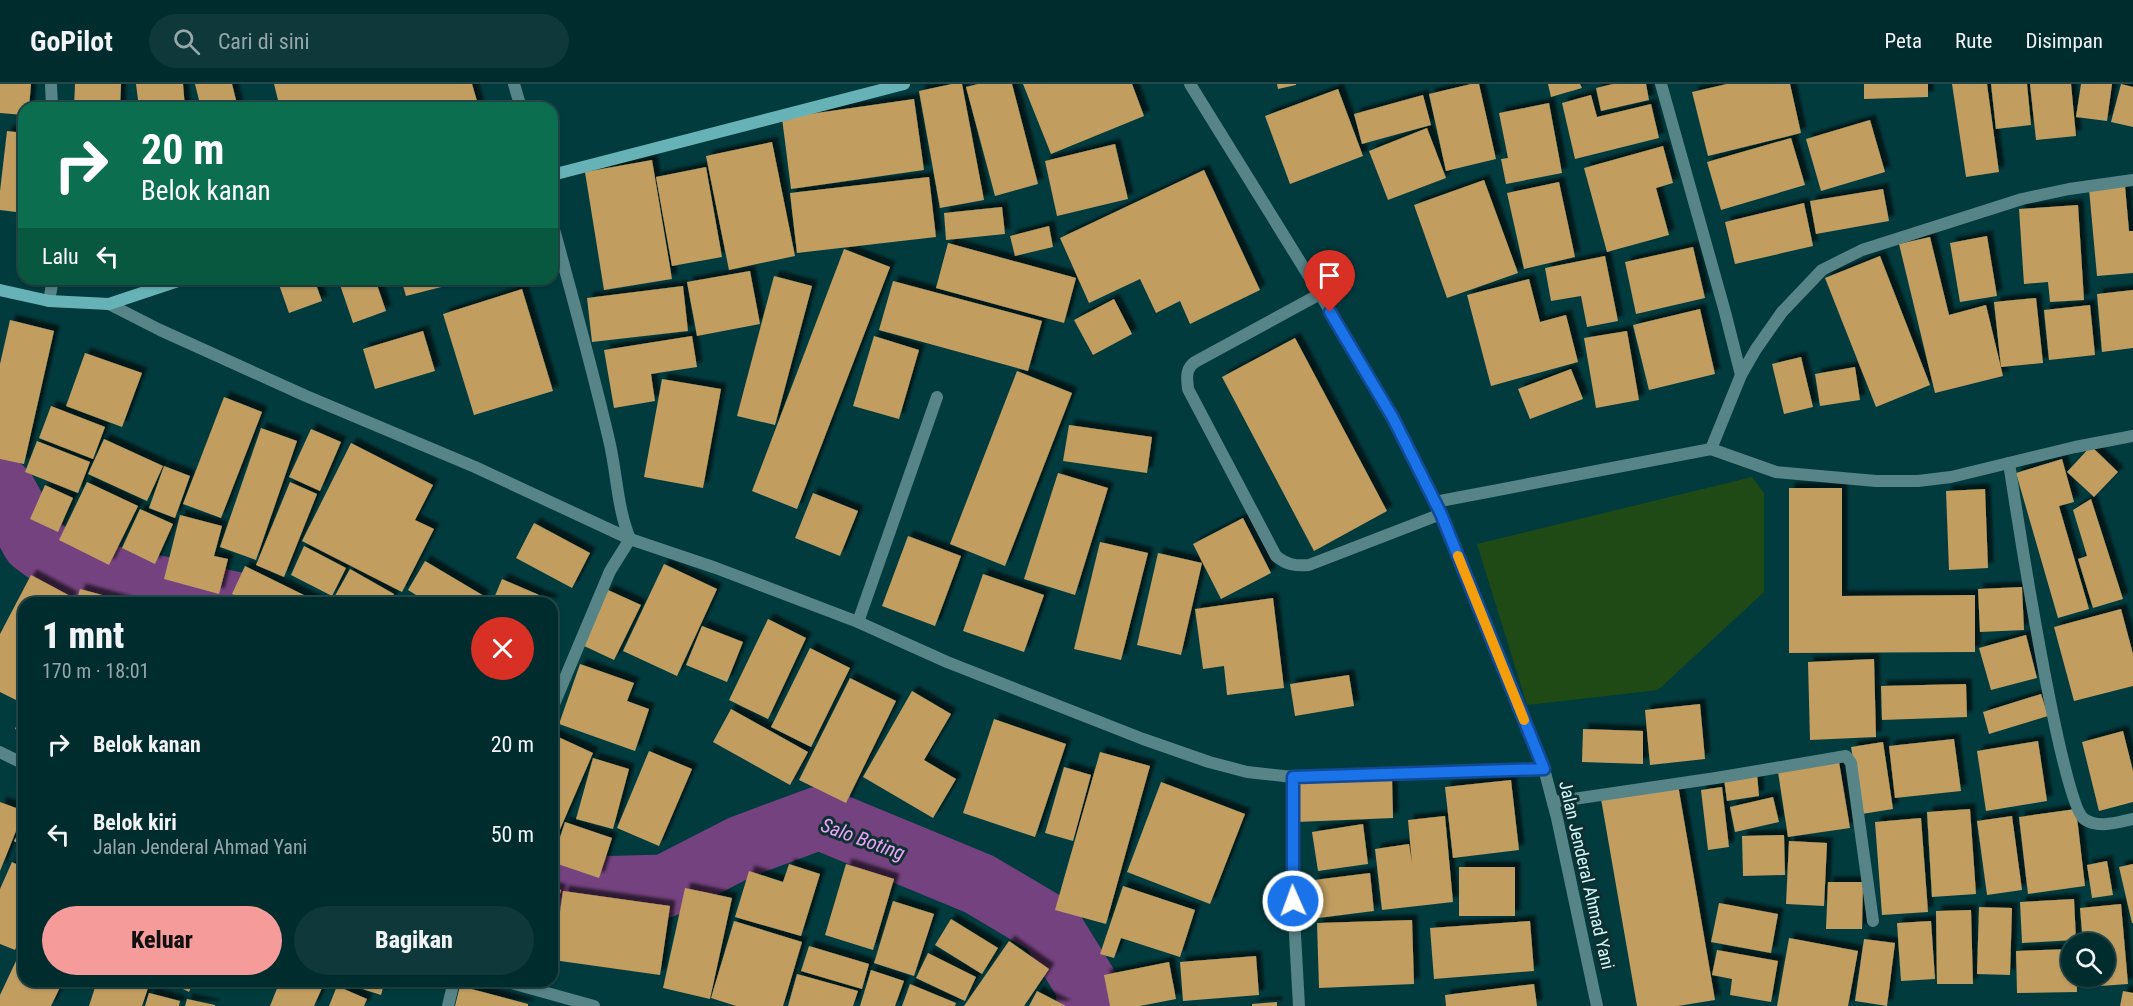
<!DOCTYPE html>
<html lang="id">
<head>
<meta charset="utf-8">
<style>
  body { margin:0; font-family:"Roboto Condensed",sans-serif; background:#0f383a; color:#f1f3f6; height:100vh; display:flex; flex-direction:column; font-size:22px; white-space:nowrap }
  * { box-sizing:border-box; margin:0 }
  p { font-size:20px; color:#96a7aa }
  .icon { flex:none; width:33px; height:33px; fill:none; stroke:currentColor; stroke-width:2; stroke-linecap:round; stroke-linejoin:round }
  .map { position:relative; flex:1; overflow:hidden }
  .sheet { position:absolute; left:18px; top:513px; width:540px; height:390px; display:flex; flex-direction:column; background:#012c2e; border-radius:18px; box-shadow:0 2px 4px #0004,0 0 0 2px #23484a }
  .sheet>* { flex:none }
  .banner { position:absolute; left:18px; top:18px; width:540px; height:183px; border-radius:18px; box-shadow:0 2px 4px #0004,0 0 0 2px #23484a; background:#0b6e4f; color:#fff; overflow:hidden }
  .controls { position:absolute; left:2061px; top:849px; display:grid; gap:12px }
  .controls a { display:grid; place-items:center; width:54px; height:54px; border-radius:50%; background:#012c2e; box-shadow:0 2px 4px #0004,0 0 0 2px #23484a; font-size:30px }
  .pin { position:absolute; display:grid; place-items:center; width:51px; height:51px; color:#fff; margin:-62px -26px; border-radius:50% 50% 50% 0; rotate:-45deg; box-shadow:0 0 6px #0007 }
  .pin .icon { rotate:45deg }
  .me { position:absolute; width:66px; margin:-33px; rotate:358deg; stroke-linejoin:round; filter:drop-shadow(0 0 4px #0008) }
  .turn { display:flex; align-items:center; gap:21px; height:126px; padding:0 24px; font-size:27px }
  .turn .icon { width:78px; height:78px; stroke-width:2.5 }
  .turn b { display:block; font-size:42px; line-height:51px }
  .then { display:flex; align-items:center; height:57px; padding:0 24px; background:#0003; gap:12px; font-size:22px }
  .round { display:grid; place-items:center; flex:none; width:63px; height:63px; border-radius:32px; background:#0f383a }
  .head { display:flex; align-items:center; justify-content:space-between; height:102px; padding:0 24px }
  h1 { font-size:36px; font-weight:800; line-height:45px }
  .button { display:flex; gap:12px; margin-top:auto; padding:12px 24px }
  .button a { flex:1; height:69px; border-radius:36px; background:#f59b9a; color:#111; font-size:24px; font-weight:800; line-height:69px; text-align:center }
  .button a+a { background:#0f383a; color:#f1f3f6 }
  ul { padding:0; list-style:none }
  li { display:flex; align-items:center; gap:18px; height:90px; padding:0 24px }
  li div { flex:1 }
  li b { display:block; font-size:22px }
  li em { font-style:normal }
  header { display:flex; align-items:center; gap:36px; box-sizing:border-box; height:84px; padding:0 30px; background:#012c2e; border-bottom:2px solid #23484a }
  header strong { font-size:28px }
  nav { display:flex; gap:33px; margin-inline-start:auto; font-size:21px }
  .search { width:420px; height:54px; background:#0f383a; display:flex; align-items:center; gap:15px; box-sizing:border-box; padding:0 21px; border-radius:33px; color:#96a7aa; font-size:22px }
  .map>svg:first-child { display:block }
  .green { fill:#1f4a16 }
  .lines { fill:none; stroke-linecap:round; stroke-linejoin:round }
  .river { stroke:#74427f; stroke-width:63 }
  .building { fill:#c19d60; filter:url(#shadow) }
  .lane { stroke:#578487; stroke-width:12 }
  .street { stroke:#578487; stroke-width:12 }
  .secondary { stroke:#67b2b6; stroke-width:12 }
  .route-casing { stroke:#114b97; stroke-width:15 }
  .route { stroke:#1a73e8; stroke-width:10 }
  .slow { stroke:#f59e0b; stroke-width:10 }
  .labels { text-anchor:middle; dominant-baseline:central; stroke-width:6; stroke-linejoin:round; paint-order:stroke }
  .street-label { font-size:18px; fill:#cefafc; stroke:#102f30 }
  .water-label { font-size:20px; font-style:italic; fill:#eba4fa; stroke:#102f30 }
</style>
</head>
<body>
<header>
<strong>GoPilot</strong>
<div class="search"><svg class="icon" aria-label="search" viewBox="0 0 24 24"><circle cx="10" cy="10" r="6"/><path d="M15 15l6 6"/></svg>Cari di sini</div>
<nav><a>Peta</a><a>Rute</a><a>Disimpan</a></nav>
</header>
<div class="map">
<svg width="2133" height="922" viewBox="0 0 2133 922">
  <defs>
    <filter id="shadow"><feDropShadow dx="5.5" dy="-5.5" stdDeviation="1.5" flood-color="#0009"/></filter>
  </defs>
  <rect width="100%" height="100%" fill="#013b3e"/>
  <!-- green -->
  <path class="green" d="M1752 393 1764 409V508L1658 606 1527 621 1477 460Z"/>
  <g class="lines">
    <!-- river -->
    <g class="river">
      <path d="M0 403 6 409 33 458 74 488 111 493 234 519"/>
      <path d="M552 785 589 804 665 802 741 763 819 734 979 800 1050 842 1086 900 1089 922"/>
    </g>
  </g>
  <!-- building -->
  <g class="building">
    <path d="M0 0H31L29 24H24V31L0 29Z"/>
    <path d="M75 0H121L120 24H74Z"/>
    <path d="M136 0H183L185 24H139Z"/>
    <path d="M195 0H232L238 24H201Z"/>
    <path d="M274 0H472L479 24H280Z"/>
    <path d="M952 0H962L984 116 940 124 919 7Z"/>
    <path d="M978 0H1012L1038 100 995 112 966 3Z"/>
    <path d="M1023 0H1132L1144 32 1051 70Z"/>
    <path d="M1277 0H1296V1L1278 5Z"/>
    <path d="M1471 0H1479L1496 75 1446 87 1429 10Z"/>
    <path d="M1548 0H1580L1582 4 1551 13Z"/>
    <path d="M1613 0H1646L1649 16 1601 27 1596 4Z"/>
    <path d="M1727 0H1790L1801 49 1708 72 1692 8Z"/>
    <path d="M1864 0H1928V13L1864 15Z"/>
    <path d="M1952 0H1987L1999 88 1966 93Z"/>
    <path d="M1991 0H2027L2031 41 1996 45Z"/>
    <path d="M2030 0H2071L2076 52 2036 56Z"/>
    <path d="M2081 0H2112L2107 37 2076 33Z"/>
    <path d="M2121 0 2133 3V43L2111 38Z"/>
    <path d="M1338 5 1363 72 1290 100 1265 32Z"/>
    <path d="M1423 11 1431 41 1362 60 1354 30Z"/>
    <path d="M1591 11 1597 33 1651 20 1659 54 1575 75 1562 19Z"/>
    <path d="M914 15 924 86 791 105 782 34Z"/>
    <path d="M1549 19 1562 89 1506 100 1501 75 1508 74 1499 29Z"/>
    <path d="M1870 36 1885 88 1821 107 1806 55Z"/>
    <path d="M1427 44 1446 94 1388 116 1369 67Z"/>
    <path d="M7 47 24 49V129L0 126V107Z"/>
    <path d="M1791 54 1805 101 1721 126 1707 78Z"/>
    <path d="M772 58 795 172 729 186 706 72Z"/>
    <path d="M1115 60 1128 115 1057 132 1045 77Z"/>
    <path d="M1663 62 1673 99 1656 104 1669 151 1607 168 1584 84Z"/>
    <path d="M652 76 672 195 604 206 585 88Z"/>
    <path d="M706 83 722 173 672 182 656 93Z"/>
    <path d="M1204 86 1260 206 1190 240 1180 217 1156 229 1140 195 1089 219 1060 154Z"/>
    <path d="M929 93 936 153 797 169 790 109Z"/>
    <path d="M1484 96 1518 189 1447 214 1414 121Z"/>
    <path d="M1559 98 1575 173 1524 185 1507 109Z"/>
    <path d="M2125 102 2129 147H2133V189L2097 192 2089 105Z"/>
    <path d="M1883 105 1889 137 1816 150 1810 117Z"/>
    <path d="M1804 119 1813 162 1735 180 1725 138Z"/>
    <path d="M2078 121 2084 216 2050 218 2048 198 2024 200 2019 125Z"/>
    <path d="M1002 123 1005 150 946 156 944 129Z"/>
    <path d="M1049 142 1053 163 1015 172 1010 152Z"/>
    <path d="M1987 152 1997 212 1960 218 1950 159Z"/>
    <path d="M1930 153 1949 231 1986 221 2003 292 1935 309 1899 160Z"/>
    <path d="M948 159 1076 194 1064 239 936 204Z"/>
    <path d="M1693 163 1705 214 1636 230 1625 178Z"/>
    <path d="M844 165 890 183 797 425 752 407Z"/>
    <path d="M1605 172 1618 237 1587 243 1581 212 1551 217 1545 184Z"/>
    <path d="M1880 172 1930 301 1876 323 1825 194Z"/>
    <path d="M750 187 760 240 697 252 687 198Z"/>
    <path d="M774 192 812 202 775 341 737 332Z"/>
    <path d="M277 195H314L322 217 289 229Z"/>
    <path d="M338 195H375L386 227 353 239Z"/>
    <path d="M401 195H469V196L406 212Z"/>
    <path d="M1529 195 1540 238 1566 231 1578 278 1491 302 1467 211Z"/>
    <path d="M893 197 1042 237 1028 287 879 246Z"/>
    <path d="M683 202 688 247 592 258 587 214Z"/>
    <path d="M522 205 553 307 474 331 443 230Z"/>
    <path d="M2133 206V264L2102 268 2097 210Z"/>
    <path d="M2036 214 2043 279 2001 283 1994 218Z"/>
    <path d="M1114 215 1132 250 1093 271 1074 236Z"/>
    <path d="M2090 221 2095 271 2049 276 2044 226Z"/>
    <path d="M1700 225 1715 290 1649 306 1633 241Z"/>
    <path d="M10 236 54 247 24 380 0 375V280Z"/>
    <path d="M423 247 435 287 375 305 363 265Z"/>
    <path d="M1627 247 1639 316 1596 324 1584 254Z"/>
    <path d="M692 252 697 283 651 290 655 317 614 324 604 266Z"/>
    <path d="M874 252 919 266 899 335 853 322Z"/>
    <path d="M1295 254 1387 427 1314 467 1222 293Z"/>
    <path d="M85 269 142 289 122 343 66 322Z"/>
    <path d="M1801 273 1813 323 1784 330 1772 280Z"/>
    <path d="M1855 283 1860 316 1820 322 1815 290Z"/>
    <path d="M1571 285 1583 315 1530 335 1518 305Z"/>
    <path d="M1017 287 1072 309 1005 482 950 460Z"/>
    <path d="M662 295 721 305 703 404 644 393Z"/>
    <path d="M224 313 262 328 221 434 183 420Z"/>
    <path d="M51 322 105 343 93 375 39 354Z"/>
    <path d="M1069 341 1152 353 1147 389 1063 377Z"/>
    <path d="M261 344 297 357 256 476 220 463Z"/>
    <path d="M311 345 341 358 320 407 289 393Z"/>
    <path d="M104 355 163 382 147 417 88 390Z"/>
    <path d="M37 357 90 378 78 409 25 388Z"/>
    <path d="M351 359 433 401 415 436 434 445 402 508 302 457Z"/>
    <path d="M2091 362 2118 388 2094 413 2067 388Z"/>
    <path d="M2062 375 2074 418 2059 422 2089 525 2058 534 2016 389Z"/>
    <path d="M164 382 190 392 175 434 149 424Z"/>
    <path d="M1058 389 1108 404 1075 511 1024 495Z"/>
    <path d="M87 398 138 422 109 481 59 456Z"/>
    <path d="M290 398 317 410 284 493 256 481Z"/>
    <path d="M45 401 73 414 58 448 30 435Z"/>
    <path d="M1789 404H1842V512L1975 511V568L1789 569Z"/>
    <path d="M1985 405 1988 484 1949 486 1946 407Z"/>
    <path d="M813 409 858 427 840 472 795 454Z"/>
    <path d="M2091 415 2123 515 2093 524 2078 475 2087 472 2073 426Z"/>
    <path d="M140 425 173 440 155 480 122 464Z"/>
    <path d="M180 431 222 442 214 472 228 475 219 510 164 495Z"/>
    <path d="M1243 434 1271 489 1221 515 1193 460Z"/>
    <path d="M534 439 590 469 572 504 516 474Z"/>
    <path d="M908 452 961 472 935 542 882 522Z"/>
    <path d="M1100 458 1148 469 1121 576 1074 565Z"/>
    <path d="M304 462 346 484 332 512 291 491Z"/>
    <path d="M1158 469 1202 479 1181 571 1137 561Z"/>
    <path d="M425 477 484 512 480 519H429L408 506Z"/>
    <path d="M664 480 717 505 677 592 623 567Z"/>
    <path d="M245 482 320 519H250L232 510Z"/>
    <path d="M350 485 394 510 389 519H331Z"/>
    <path d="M983 490 1044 511 1024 568 963 547Z"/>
    <path d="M31 491 72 513 69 519H24V605L18 617 0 608V550Z"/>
    <path d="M502 495 553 517 552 519H492Z"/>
    <path d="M2022 503 2024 546 1980 548 1978 505Z"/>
    <path d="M80 505 128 518 127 519H76Z"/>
    <path d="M608 506 641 521 614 576 582 561Z"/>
    <path d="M1273 514 1284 604 1227 611 1224 582 1203 585 1195 525Z"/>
    <path d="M2121 525 2133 570V602L2074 617 2054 543Z"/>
    <path d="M768 535 806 554 768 635 729 616Z"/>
    <path d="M702 542 743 558 727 598 686 581Z"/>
    <path d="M2026 551 2037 594 1991 606 1979 564Z"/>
    <path d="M810 564 850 584 811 663 771 643Z"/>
    <path d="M1874 575 1876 653 1810 656 1808 578Z"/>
    <path d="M580 580 634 599 627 617 649 625 635 667 559 640Z"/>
    <path d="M1349 591 1354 622 1295 632 1290 600Z"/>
    <path d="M850 594 896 617 846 719 799 696Z"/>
    <path d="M1966 600 1967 633 1882 636 1881 602Z"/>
    <path d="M912 607 951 630 924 676 956 695 933 734 863 693Z"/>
    <path d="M2041 610 2048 632 1989 650 1983 628Z"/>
    <path d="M1700 620 1705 675 1650 681 1645 626Z"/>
    <path d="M24 624V649L15 645Z"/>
    <path d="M731 625 808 668 790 701 713 658Z"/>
    <path d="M994 635 1066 660 1035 753 963 729Z"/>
    <path d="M1583 645 1643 647V680L1582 678Z"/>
    <path d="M2123 647 2133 687V718L2099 727 2082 658Z"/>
    <path d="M554 651 593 669 552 764V655Z"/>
    <path d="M1954 655 1961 707 1895 714 1889 662Z"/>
    <path d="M2038 657 2047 717 1986 727 1977 667Z"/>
    <path d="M1883 658 1893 725 1862 730 1851 663Z"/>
    <path d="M649 667 692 685 659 762 617 744Z"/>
    <path d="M1100 668 1150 682 1106 840 1055 826Z"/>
    <path d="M593 674 629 685 613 745 576 735Z"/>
    <path d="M1839 678 1850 744 1788 753 1778 688Z"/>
    <path d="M1064 683 1091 691 1073 757 1045 749Z"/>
    <path d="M1757 690 1759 712 1727 717 1724 695Z"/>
    <path d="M1392 694 1393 734 1296 738 1294 698Z"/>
    <path d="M1511 696 1519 766 1453 774 1445 703Z"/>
    <path d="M1161 698 1245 730 1210 820 1127 788Z"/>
    <path d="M1678 701 1715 916 1678 922H1637L1601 715Z"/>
    <path d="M1722 703 1729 763 1708 766 1701 706Z"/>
    <path d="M1773 713 1779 738 1735 748 1730 723Z"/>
    <path d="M0 718 24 727 0 787Z"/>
    <path d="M1970 725 1976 810 1932 813 1927 728Z"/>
    <path d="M2076 725 2085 802 2028 810 2019 733Z"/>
    <path d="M1445 732 1453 818 1382 826 1375 765 1409 760 1412 779 1408 736Z"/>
    <path d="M2012 732 2022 806 1987 811 1977 737Z"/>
    <path d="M1921 734 1928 828 1882 831 1875 738Z"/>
    <path d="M565 738 612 754 599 794 552 778Z"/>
    <path d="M24 739V763L14 757Z"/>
    <path d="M1363 740 1368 780 1318 787 1312 748Z"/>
    <path d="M1784 751 1785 791 1743 792 1742 752Z"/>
    <path d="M1789 757 1827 759 1824 822 1786 820Z"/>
    <path d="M2107 777 2113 811 2092 814 2087 781Z"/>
    <path d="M12 778 24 784V846L15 866 0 860V805Z"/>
    <path d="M789 780 820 790 801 852 735 833 749 787 783 798Z"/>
    <path d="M846 780 894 795 873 866 825 851Z"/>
    <path d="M2133 780V839H2132L2119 783Z"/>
    <rect x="1459" y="783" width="56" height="49"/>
    <path d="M1370 789 1374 827 1318 834 1314 796Z"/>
    <path d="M1828 798H1863L1862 845H1826Z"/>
    <path d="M1123 802 1195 826 1180 873 1121 854 1114 874 1100 870Z"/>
    <path d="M552 803 561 806 553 833H552Z"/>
    <path d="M685 804 732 814 710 915 663 904Z"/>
    <path d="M563 807 670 822 660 891 553 876Z"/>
    <path d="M2074 815 2076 856 2022 859 2020 818Z"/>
    <path d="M893 817 934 830 914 892 874 879Z"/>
    <path d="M1719 819 1778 830 1771 869 1711 858Z"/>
    <path d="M2121 820 2128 900 2086 903V892H2104V860H2083L2080 824Z"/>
    <path d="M1979 823 2012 824 2010 891 1977 890Z"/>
    <path d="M1971 826 1973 900H1937L1936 827Z"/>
    <path d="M951 835 998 864 982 890 935 861Z"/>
    <path d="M1412 836 1414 900 1319 904 1317 839Z"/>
    <path d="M734 837 802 858 783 922H736L711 914Z"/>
    <path d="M1530 837 1534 887 1434 895 1430 844Z"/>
    <path d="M1931 837 1935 895 1901 897 1897 839Z"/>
    <path d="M1789 854 1858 867 1848 922H1777Z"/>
    <path d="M1864 855 1895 859 1887 922 1855 917Z"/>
    <path d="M1009 857 1049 885 1024 922H964Z"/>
    <path d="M24 860V897H63L51 922H0V911Z"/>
    <path d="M809 862 869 880 862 905 801 887Z"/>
    <path d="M2072 865V892H2077V908L2017 909 2016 867Z"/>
    <path d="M1717 866 1778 877 1771 918 1730 911 1732 895 1712 891Z"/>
    <path d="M928 869 976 893 965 917 916 894Z"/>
    <path d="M1256 872 1259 911 1183 917 1180 878Z"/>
    <path d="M1169 878 1176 915 1140 922H1110L1104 891Z"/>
    <path d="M871 886 904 897 895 922H860Z"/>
    <path d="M797 890 858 907 853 922H788Z"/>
    <path d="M97 897H145L150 898 142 922H89Z"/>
    <path d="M167 897H194L189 908Z"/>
    <path d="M280 897H325L314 922H270Z"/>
    <path d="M338 897H385L381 911Z"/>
    <path d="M910 900 956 919 955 922H902Z"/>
    <path d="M1534 900 1537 922H1446L1445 911Z"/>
    <path d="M337 902 367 915 364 922H329Z"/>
    <path d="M460 902 528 920V922H455Z"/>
    <path d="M1037 907 1066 922H1029Z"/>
    <path d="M2123 907 2133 909V922H2120Z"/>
    <path d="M149 909 180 917 179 922H145Z"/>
    <path d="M187 915 215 921V922H185Z"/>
    <path d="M1277 918V922H1252V920Z"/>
  </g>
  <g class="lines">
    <!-- lane -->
    <path class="lane" d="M1320 210 1195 278C1185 285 1187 294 1188 305L1276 472C1287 481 1295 482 1309 481L1441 430"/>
    <!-- street -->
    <g class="street">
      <path d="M51 0 52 24"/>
      <path d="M514 0 521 24"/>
      <path d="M1190 0 1320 210 1393 334 1441 430 1544 685 1557 734 1597 922"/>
      <path d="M1661 0 1725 228 1741 291"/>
      <path d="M552 138C572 211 592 283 609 356 617 389 617 424 630 455L610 487 552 625"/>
      <path d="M49 217 53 195"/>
      <path d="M109 220 160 246 306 312 475 383 630 455 716 484 858 538 947 578 1143 655 1209 678 1247 688 1293 693 1544 685"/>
      <path d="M1711 365 1741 291 1756 265 1782 228 1822 186 1862 166 2022 115 2069 105 2133 96"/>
      <path d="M2009 379C2016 425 2061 718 2084 735 2099 745 2118 738 2133 735"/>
      <path d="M1435 418 1711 365 1776 388 1876 397H1918L1951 393 2075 363 2133 352"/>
      <path d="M858 538 937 313"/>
      <path d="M0 668 24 680"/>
      <path d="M1293 693 1292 797 1299 922"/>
      <path d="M1553 718 1716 694 1846 672 1851 679 1873 837"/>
      <path d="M504 897 594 922"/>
      <path d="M448 922 454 897"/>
    </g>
    <!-- secondary -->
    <g class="secondary">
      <path d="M552 91 904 0"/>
      <path d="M0 206 49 217 109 220 184 195"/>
    </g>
  </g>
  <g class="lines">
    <defs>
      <path id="route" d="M1293 817V693L1544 685 1441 430 1393 334 1330 228"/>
    </defs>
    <!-- route casing -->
    <use href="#route" class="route-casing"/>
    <!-- route -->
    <use href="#route" class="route"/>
    <!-- slow -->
    <path class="slow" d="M1458 472 1524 636"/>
  </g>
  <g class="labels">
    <!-- street labels -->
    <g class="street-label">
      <text transform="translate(1587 791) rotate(77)">Jalan Jenderal Ahmad Yani</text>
    </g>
    <!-- water labels -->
    <g class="water-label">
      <text transform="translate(863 755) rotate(20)">Salo Boting</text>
    </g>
  </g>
</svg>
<div class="controls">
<a><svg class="icon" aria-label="search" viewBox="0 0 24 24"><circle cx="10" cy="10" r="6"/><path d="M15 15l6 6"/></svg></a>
</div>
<div class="pin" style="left:1330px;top:228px;background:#d93025"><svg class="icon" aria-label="arrive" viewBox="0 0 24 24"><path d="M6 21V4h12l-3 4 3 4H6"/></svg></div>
<svg class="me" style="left:1293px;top:817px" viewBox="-20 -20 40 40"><circle r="17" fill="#1a73e8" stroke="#fff" stroke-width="3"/><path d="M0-11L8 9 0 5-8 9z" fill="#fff"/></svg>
<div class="banner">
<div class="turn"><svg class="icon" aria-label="right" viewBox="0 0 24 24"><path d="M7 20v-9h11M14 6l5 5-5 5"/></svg><div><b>20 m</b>Belok kanan</div></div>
<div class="then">Lalu<svg class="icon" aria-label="left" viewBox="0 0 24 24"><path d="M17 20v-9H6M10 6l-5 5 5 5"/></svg></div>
</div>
<section class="sheet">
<div class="head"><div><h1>1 mnt</h1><p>170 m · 18:01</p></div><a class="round" style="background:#d93025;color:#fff"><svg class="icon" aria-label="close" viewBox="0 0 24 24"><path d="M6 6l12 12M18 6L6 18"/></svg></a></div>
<ul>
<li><svg class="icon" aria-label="right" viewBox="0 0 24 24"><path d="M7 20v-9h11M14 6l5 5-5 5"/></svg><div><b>Belok kanan</b></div><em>20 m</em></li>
<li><svg class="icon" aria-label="left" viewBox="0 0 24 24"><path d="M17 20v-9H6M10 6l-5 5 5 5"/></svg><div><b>Belok kiri</b><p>Jalan Jenderal Ahmad Yani</p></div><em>50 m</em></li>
</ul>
<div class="button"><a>Keluar</a><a>Bagikan</a></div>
</section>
</div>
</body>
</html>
